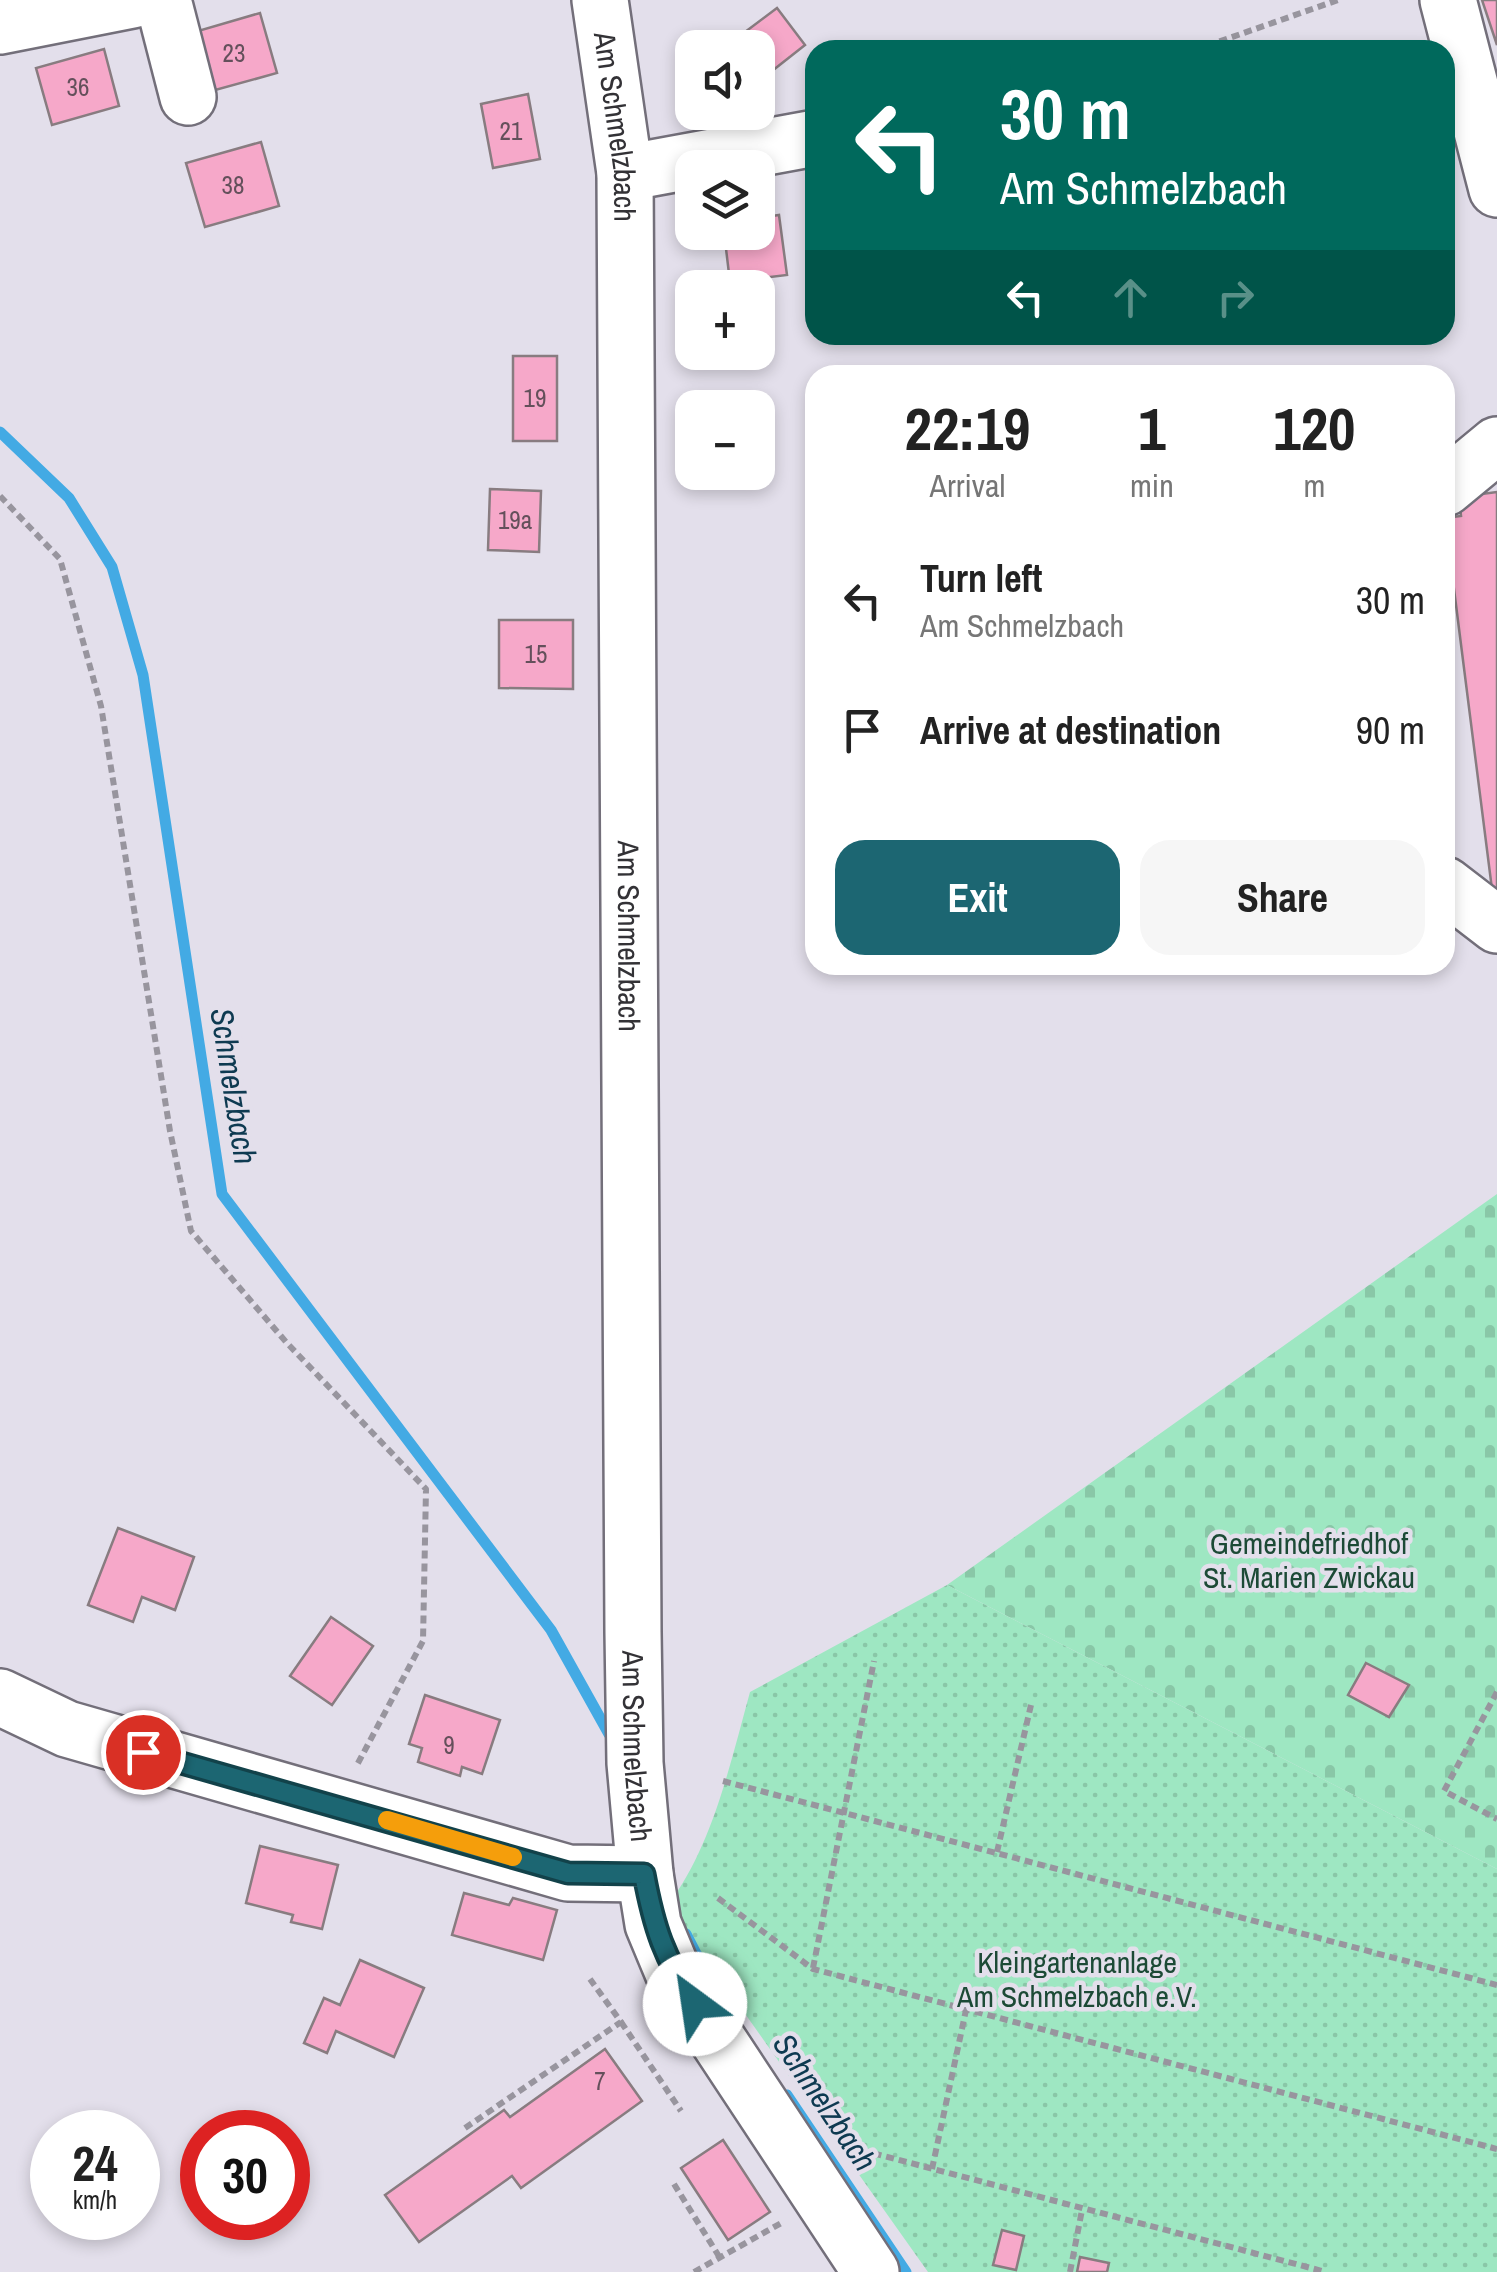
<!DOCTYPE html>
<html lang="en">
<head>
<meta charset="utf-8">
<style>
  body { margin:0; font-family:"Archivo Narrow",sans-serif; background:#f6f6f6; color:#222; height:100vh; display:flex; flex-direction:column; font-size:38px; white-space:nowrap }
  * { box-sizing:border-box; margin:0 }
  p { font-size:32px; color:#767676 }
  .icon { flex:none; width:55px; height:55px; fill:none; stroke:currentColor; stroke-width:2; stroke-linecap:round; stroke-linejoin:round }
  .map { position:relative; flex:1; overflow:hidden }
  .drawer { position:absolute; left:805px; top:365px; width:650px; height:610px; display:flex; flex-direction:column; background:#fff; border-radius:30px; box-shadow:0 5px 15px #0003 }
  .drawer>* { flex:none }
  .top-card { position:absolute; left:805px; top:40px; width:650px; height:305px; border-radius:30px; box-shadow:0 5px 15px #0003; background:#00695c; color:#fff; overflow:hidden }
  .tools { position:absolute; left:675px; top:30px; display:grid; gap:20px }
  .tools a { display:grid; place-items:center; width:100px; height:100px; border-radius:20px; background:#fff; box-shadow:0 5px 15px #0003; font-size:50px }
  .speed { position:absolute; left:30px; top:2110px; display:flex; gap:20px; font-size:50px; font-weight:700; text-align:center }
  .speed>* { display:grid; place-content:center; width:130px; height:130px; border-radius:50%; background:#fff; box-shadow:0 5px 15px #0003; line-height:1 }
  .speed small { font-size:25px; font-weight:400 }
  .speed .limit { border:15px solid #d22; background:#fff; color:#111 }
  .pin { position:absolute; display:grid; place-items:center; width:85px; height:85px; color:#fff; margin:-42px; border:5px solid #fff; border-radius:50%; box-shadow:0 2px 10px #0007 }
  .me { position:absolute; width:110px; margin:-55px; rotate:329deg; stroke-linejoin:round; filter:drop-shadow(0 0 8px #0008) }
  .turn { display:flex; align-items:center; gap:35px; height:210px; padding:0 30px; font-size:45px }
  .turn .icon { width:130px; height:130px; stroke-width:2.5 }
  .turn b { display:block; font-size:70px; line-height:85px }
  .lanes { display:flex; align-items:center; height:95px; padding:0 30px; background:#0003; justify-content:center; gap:50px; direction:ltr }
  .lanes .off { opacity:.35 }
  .eta { display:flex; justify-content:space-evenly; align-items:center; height:170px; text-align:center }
  .eta b { font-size:60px; font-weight:700; line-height:70px }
  .cta { display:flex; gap:20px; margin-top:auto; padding:20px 30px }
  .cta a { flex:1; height:115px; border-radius:30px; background:#1c6672; color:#fff; font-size:40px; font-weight:700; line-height:115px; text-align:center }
  .cta a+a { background:#f6f6f6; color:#222 }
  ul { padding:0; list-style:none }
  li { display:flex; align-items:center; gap:30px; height:130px; padding:0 30px }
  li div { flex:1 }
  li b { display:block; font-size:38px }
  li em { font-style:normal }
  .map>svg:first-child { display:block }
  .cemetery { fill:url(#cemetery-stones) }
  .park { fill:url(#park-dots) }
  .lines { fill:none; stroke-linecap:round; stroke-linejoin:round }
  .stream { stroke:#43aae4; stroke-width:11 }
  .building { fill:#f6a8c9; stroke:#887c80; stroke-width:2.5 }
  .minor-casing { stroke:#736f7a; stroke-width:60 }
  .path { stroke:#98959e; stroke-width:6; stroke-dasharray:8 5; stroke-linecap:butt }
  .minor { stroke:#fff; stroke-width:55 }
  .route-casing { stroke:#12424a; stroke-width:25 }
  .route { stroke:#1c6672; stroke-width:18 }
  .slow { stroke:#f59e0b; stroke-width:18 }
  .labels { text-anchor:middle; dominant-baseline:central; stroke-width:9; stroke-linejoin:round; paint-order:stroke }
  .number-label { font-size:25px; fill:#64505b }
  .street-label { font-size:30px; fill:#333236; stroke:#e3dfeb }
  .park-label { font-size:30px; fill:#1c4a36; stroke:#e3dfeb }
  .water-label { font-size:32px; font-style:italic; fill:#0e3a51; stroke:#e3dfeb }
</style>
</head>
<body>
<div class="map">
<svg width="1497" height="2272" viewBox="0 0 1497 2272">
  <defs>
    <pattern id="cemetery-stones" width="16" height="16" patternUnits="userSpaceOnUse" patternTransform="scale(2.5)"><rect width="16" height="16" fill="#9ee7c2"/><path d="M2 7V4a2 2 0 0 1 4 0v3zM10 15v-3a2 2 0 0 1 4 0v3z" fill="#89c7a7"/></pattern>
    <pattern id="park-dots" width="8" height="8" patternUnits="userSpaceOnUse" patternTransform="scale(2.5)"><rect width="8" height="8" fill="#9ee7c2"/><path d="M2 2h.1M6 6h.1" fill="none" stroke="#89c7a7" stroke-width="1.8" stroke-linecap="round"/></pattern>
  </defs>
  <rect width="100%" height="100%" fill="#e3dfeb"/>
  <!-- cemetery -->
  <path class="cemetery" d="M1497 1194V1869L947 1585Z"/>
  <!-- park -->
  <path class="park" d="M947 1585 1497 1869V2272H928L668 1905C713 1845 730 1764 750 1692Z"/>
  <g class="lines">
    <!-- stream -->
    <g class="stream">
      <path d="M0 432 69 498 112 567 143 675 222 1194 551 1630 609 1734"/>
      <path d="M686 1934 707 1975"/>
      <path d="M787 2095 906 2272"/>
    </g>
  </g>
  <!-- building -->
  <g class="building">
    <path d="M1482 0H1497V45Z"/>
    <path d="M777 8 805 45 758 82V48H732L729 44Z"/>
    <path d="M260 13 277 73 208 92 191 33Z"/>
    <path d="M104 49 119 106 52 125 36 68Z"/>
    <path d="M528 94 540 159 493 168 481 104Z"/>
    <path d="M261 142 279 206 205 227 186 163Z"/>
    <path d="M779 215 787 275 730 282 724 232H758V218Z"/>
    <rect x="513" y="356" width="44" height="85"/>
    <path d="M490 489 541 491 539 552 488 550Z"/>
    <path d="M1497 492V913H1495L1445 518 1461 516 1459 497Z"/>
    <path d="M499 620H573V689L499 688Z"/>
    <path d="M118 1528 194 1557 175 1610 142 1597 133 1622 88 1605Z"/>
    <path d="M331 1617 373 1646 332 1705 290 1676Z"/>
    <path d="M1366 1663 1409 1685 1389 1717 1348 1695Z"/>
    <path d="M425 1695 500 1720 482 1774 462 1767 460 1776 418 1762 422 1748 409 1744Z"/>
    <path d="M260 1846 338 1865 322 1929 291 1922 293 1915 246 1903Z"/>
    <path d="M464 1893 509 1905 513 1898 557 1910 543 1960 452 1935Z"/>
    <path d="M360 1960 424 1988 394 2057 336 2031 327 2053 304 2043 324 1998 340 2005Z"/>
    <path d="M605 2049 642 2101 521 2188 512 2176 419 2242 385 2195 504 2110 510 2117Z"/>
    <path d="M723 2140 770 2212 728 2240 681 2168Z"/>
    <path d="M1002 2230 1024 2236 1016 2270 993 2265Z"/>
    <path d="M1080 2257 1109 2263 1107 2272H1077Z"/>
  </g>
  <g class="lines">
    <defs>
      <g id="minor">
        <path d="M163 0 188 97"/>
        <path id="s1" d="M600 0 625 173 633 1632 635 1763 645 1874 653 1924 673 1972 871 2272"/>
        <path d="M1448 0 1497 189"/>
        <path d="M0 26 132 0"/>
        <path d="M625 173 815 138"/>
        <path d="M1445 488 1497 445"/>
        <path d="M1445 885 1497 925"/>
        <path d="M0 1697 67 1729 568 1873 645 1874"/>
      </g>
    </defs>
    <!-- minor casing -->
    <use href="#minor" class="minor-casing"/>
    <!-- path -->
    <g class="path">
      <path d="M1195 50 1338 0"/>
      <path d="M0 496 60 559 101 706 170 1131 191 1231 286 1342 426 1489 423 1641 357 1765"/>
      <path d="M1497 1692 1444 1791 1497 1819"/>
      <path d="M723 1781 1497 1985"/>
      <path d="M997 1852 1031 1705"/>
      <path d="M718 1898 813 1969 1497 2149"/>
      <path d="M813 1968 874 1661"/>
      <path d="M621 2022 681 2111"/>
      <path d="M465 2128 621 2022 590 1979"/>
      <path d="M861 2150 1326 2272"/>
      <path d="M932 2169 966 2010"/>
      <path d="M674 2184 720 2258"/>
      <path d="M694 2272 783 2222"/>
      <path d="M1070 2272 1082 2210"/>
    </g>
    <!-- minor -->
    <use href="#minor" class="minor"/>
  </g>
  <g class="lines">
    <defs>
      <path id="route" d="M143 1752 568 1873 644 1874C654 1928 664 1958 695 2004"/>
    </defs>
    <!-- route casing -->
    <use href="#route" class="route-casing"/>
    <!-- route -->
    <use href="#route" class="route"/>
    <!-- slow -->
    <path class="slow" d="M387 1820 513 1857"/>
  </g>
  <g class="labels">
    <!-- number labels -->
    <g class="number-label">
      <text x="234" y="53">23</text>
      <text x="78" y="87">36</text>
      <text x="511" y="131">21</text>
      <text x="233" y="185">38</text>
      <text x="535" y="398">19</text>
      <text x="515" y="520">19a</text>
      <text x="536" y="654">15</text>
      <text x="449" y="1745">9</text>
      <text x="600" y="2081">7</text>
    </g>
    <!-- street labels -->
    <g class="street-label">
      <text stroke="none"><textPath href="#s1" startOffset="128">Am Schmelzbach</textPath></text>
      <text stroke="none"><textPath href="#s1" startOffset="938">Am Schmelzbach</textPath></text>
      <text stroke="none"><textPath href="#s1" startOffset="1748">Am Schmelzbach</textPath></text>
    </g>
    <!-- park labels -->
    <g class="park-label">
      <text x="1309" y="1543">Gemeindefriedhof<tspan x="1309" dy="34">St. Marien Zwickau</tspan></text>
      <text x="1077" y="1962">Kleingartenanlage<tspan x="1077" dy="34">Am Schmelzbach e.V.</tspan></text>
    </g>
    <!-- water labels -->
    <g class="water-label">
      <text transform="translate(234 1086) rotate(81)">Schmelzbach</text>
      <text transform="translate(825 2102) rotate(56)">Schmelzbach</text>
    </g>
  </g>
</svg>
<div class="tools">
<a><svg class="icon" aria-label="sound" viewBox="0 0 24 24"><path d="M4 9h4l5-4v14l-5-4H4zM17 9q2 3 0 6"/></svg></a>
<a><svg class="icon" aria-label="layers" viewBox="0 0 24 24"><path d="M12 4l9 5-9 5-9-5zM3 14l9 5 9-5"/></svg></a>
<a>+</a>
<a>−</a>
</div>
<div class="speed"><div>24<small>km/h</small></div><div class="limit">30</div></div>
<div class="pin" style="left:143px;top:1752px;background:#d93025"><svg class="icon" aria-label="arrive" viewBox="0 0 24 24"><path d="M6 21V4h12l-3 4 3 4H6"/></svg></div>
<svg class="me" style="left:695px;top:2004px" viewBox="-20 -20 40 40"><circle r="19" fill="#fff"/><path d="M0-13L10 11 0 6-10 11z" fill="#1c6672"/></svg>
<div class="top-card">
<div class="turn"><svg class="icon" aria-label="left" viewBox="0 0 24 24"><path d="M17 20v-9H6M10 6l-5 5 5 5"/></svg><div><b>30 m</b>Am Schmelzbach</div></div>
<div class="lanes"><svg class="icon" aria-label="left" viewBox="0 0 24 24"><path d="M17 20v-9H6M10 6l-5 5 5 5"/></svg><svg class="icon off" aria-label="ahead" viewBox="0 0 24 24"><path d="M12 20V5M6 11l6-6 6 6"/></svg><svg class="icon off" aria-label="right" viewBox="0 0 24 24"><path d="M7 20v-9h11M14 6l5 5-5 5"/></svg></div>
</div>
<section class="drawer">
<div class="eta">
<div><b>22:19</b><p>Arrival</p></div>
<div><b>1</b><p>min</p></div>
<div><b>120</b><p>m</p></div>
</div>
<ul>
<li><svg class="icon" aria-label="left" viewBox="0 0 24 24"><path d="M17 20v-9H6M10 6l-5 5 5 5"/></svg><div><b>Turn left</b><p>Am Schmelzbach</p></div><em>30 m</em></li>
<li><svg class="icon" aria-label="arrive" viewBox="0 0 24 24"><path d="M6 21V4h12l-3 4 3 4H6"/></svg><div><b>Arrive at destination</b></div><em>90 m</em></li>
</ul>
<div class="cta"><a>Exit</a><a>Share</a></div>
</section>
</div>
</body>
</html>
